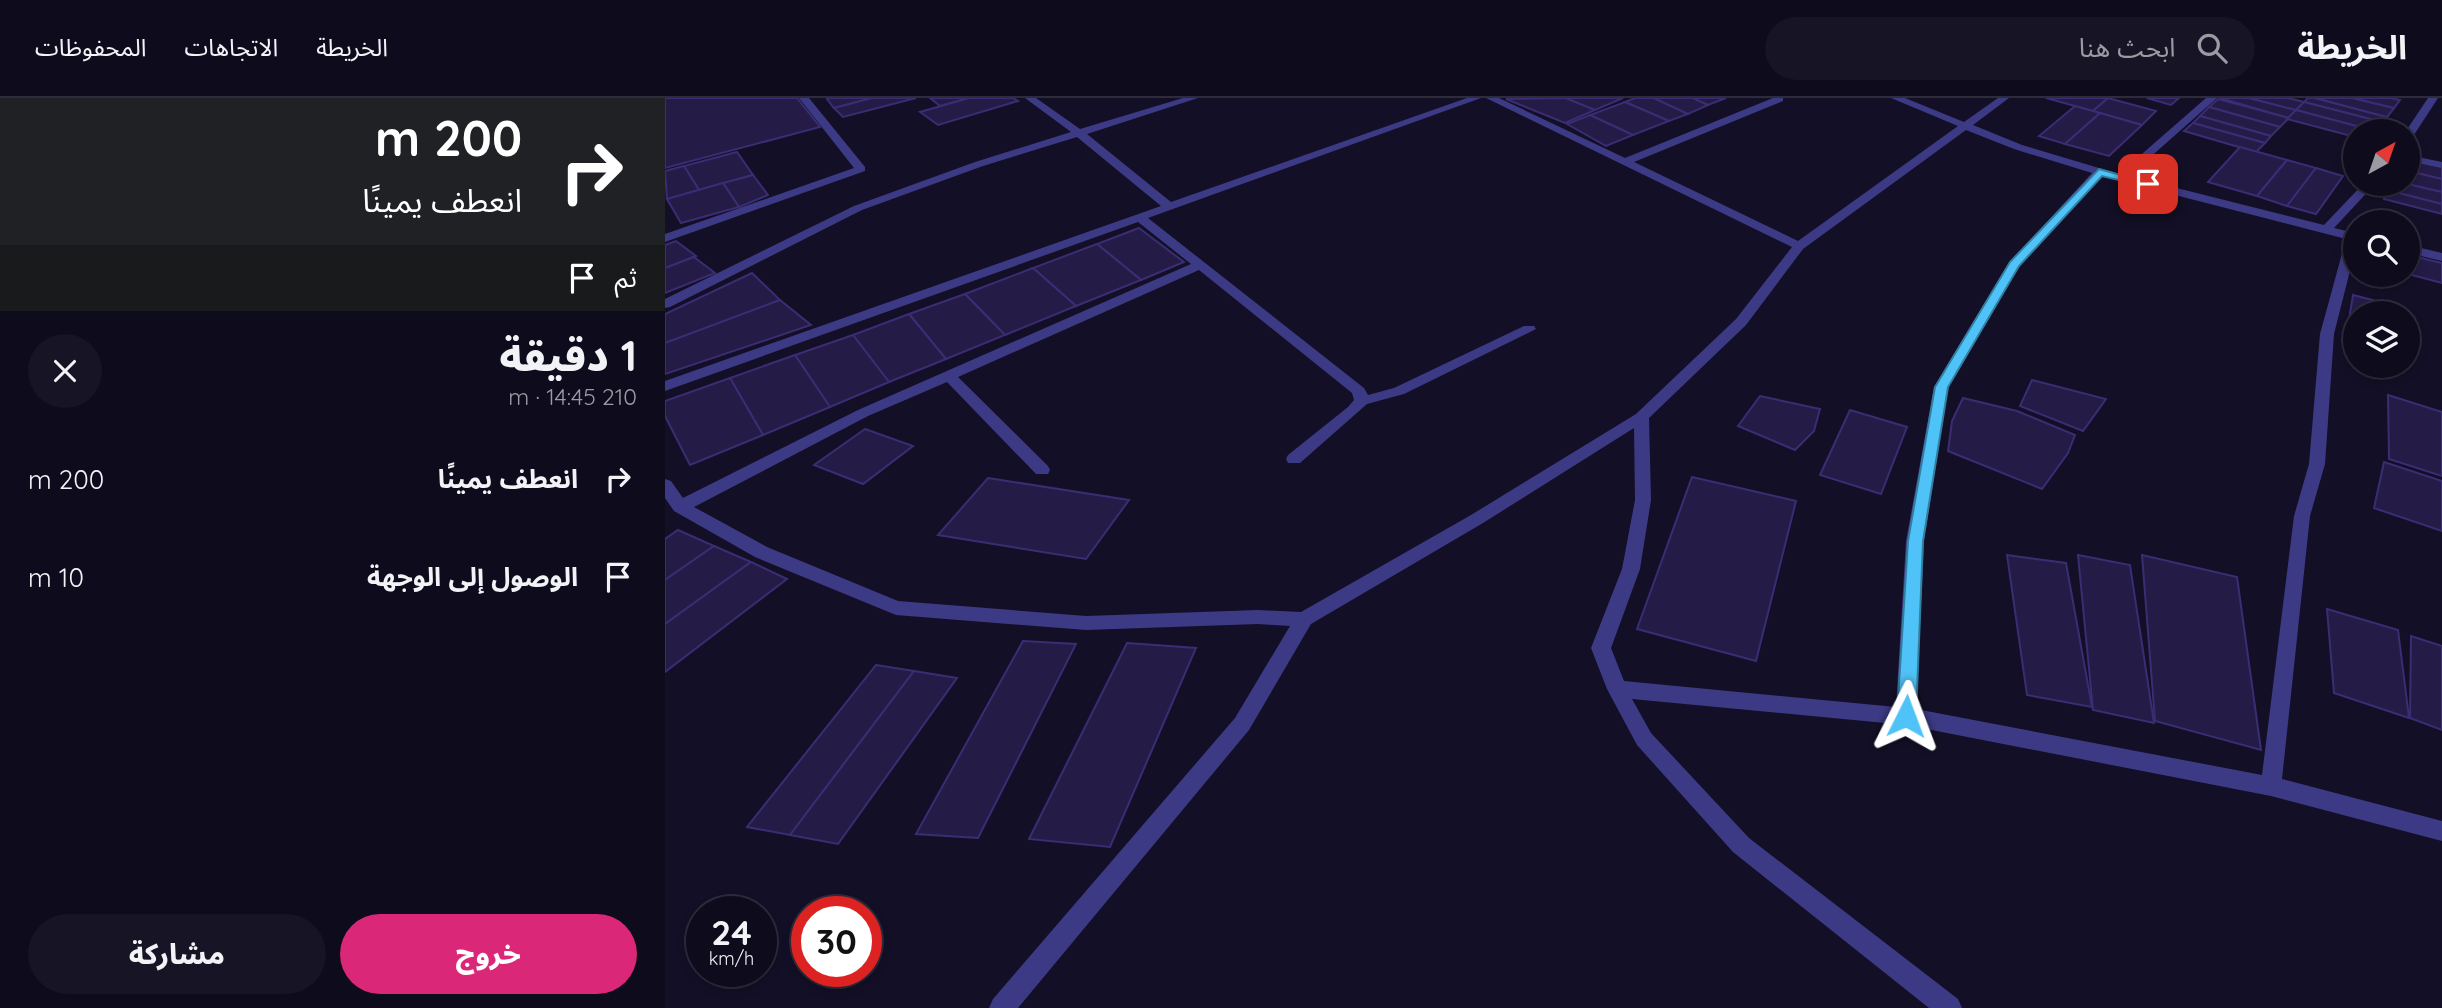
<!DOCTYPE html>
<html lang="ar">
<head>
<meta charset="utf-8">
<style>
  body { margin:0; font-family:Quicksand,"Noto Sans Arabic",sans-serif; background:#171425; color:#f1f3f6; direction:rtl; height:100vh; display:flex; flex-direction:column; font-size:26px; white-space:nowrap }
  * { box-sizing:border-box; margin:0 }
  p { font-size:23px; color:#9b9ba3 }
  .icon { flex:none; width:38px; height:38px; fill:none; stroke:currentColor; stroke-width:2; stroke-linecap:round; stroke-linejoin:round }
  .map { position:relative; flex:1; overflow:hidden; direction:ltr }
  .sheet { display:flex; flex-direction:column; background:#0e0b1c; width:665px }
  .sheet>* { flex:none }
  .top-card { background:#202124; color:#fff; overflow:hidden }
  .needle { width:46px; rotate:40deg }
  .buttons { position:absolute; left:1678px; top:21px; display:grid; gap:14px }
  .buttons a { display:grid; place-items:center; width:77px; height:77px; border-radius:50%; background:#0e0b1c; box-shadow:0 4px 10px #0003,0 0 0 2px #2e2b3b; font-size:35px }
  .speed { position:absolute; left:21px; top:798px; display:flex; gap:14px; font-size:35px; font-weight:700; text-align:center }
  .speed>* { display:grid; place-content:center; width:91px; height:91px; border-radius:50%; background:#0e0b1c; box-shadow:0 4px 10px #0003,0 0 0 2px #2e2b3b; line-height:1 }
  .speed small { font-size:18px; font-weight:400 }
  .speed .limit { border:10px solid #d22; background:#fff; color:#111 }
  .pin { position:absolute; display:grid; place-items:center; width:60px; height:60px; color:#fff; margin:-30px; border-radius:14px; box-shadow:0 4px 10px #0006 }
  .me { position:absolute; width:77px; margin:-38px; rotate:3deg; stroke-linejoin:round; filter:drop-shadow(0 0 5px #0008) }
  .turn { display:flex; align-items:center; gap:24px; height:147px; padding:0 28px; font-size:32px }
  .turn .icon { width:91px; height:91px; stroke-width:2.5 }
  .turn b { display:block; font-size:49px; line-height:60px }
  .then { display:flex; align-items:center; height:66px; padding:0 28px; background:#0003; gap:14px; font-size:26px }
  .round { display:grid; place-items:center; flex:none; width:74px; height:74px; border-radius:37px; background:#171425 }
  .overview { display:flex; align-items:center; justify-content:space-between; height:119px; padding:0 28px }
  h1 { font-size:42px; font-weight:800; line-height:52px }
  .button { display:flex; gap:14px; margin-top:auto; padding:14px 28px }
  .button a { flex:1; height:80px; border-radius:42px; background:#db2777; color:#fff; font-size:28px; font-weight:800; line-height:80px; text-align:center }
  .button a+a { background:#171425; color:#f1f3f6 }
  ul { padding:0; list-style:none }
  li { display:flex; align-items:center; gap:21px; height:98px; padding:0 28px }
  li div { flex:1 }
  li b { display:block; font-size:26px }
  li em { font-style:normal }
  header { display:flex; align-items:center; gap:42px; box-sizing:border-box; height:98px; padding:0 35px; background:#0e0b1c; border-bottom:2px solid #2e2b3b }
  header strong { font-size:33px }
  nav { display:flex; gap:38px; margin-inline-start:auto; font-size:24px }
  .search { width:490px; height:63px; background:#171425; display:flex; align-items:center; gap:18px; box-sizing:border-box; padding:0 24px; border-radius:38px; color:#9b9ba3; font-size:26px }
  main { display:flex; flex:1; min-height:0 }
  .map>svg:first-child { display:block }
  .building { fill:#241b47; stroke:#3b2d73; stroke-width:2 }
  .lines { fill:none; stroke-linecap:round; stroke-linejoin:round }
  .minor { fill:#3d3a85; fill-rule:evenodd }
  .route { fill:#4fc3f7; stroke:#337fa1; stroke-width:2 }
</style>
</head>
<body>
<header>
<strong>الخريطة</strong>
<div class="search"><svg class="icon" aria-label="search" viewBox="0 0 24 24"><circle cx="10" cy="10" r="6"/><path d="M15 15l6 6"/></svg>ابحث هنا</div>
<nav><a>الخريطة</a><a>الاتجاهات</a><a>المحفوظات</a></nav>
</header>
<main>
<div class="map">
<svg width="1777" height="910" viewBox="0 0 1777 910">
  <rect width="100%" height="100%" fill="#130f26"/>
  <!-- building -->
  <g class="building">
    <path d="M0 0H132L155 29 0 70Z"/>
    <path d="M165 0H207L169 10 162 1Z"/>
    <path d="M207 0H251L178 19 169 10Z"/>
    <path d="M265 0H304L275 8Z"/>
    <path d="M304 0H348L353 3 273 27 255 14Z"/>
    <path d="M901 0 930 12 900 25 841 1Z"/>
    <path d="M901 0H958L930 12Z"/>
    <path d="M970 0H989L1023 16 1004 23 960 4Z"/>
    <path d="M989 0H1028L1043 7 1023 16Z"/>
    <path d="M1028 0H1061L1043 7Z"/>
    <path d="M1381 0H1443L1428 13Z"/>
    <path d="M1443 0 1491 13 1477 27 1428 13Z"/>
    <path d="M1482 0H1514L1506 7Z"/>
    <path d="M1555 0H1584L1631 12 1624 20Z"/>
    <path d="M1584 0H1623L1639 4 1631 12Z"/>
    <path d="M1643 0H1650L1722 19 1717 24 1639 4Z"/>
    <path d="M1650 0H1688L1729 10 1722 19Z"/>
    <path d="M1688 0H1725L1735 2 1729 10Z"/>
    <path d="M1553 1 1624 20 1615 29 1544 9Z"/>
    <path d="M960 4 1004 23 968 37 925 17Z"/>
    <path d="M1639 4 1717 24 1710 33 1631 12Z"/>
    <path d="M1410 8 1435 15 1400 46 1374 38Z"/>
    <path d="M1544 9 1615 29 1606 38 1535 18Z"/>
    <path d="M1631 12 1710 33H1690V39L1622 21Z"/>
    <path d="M1435 15 1477 27 1444 58 1400 46Z"/>
    <path d="M925 17 968 37 941 48 902 26Z"/>
    <path d="M1535 18 1606 38 1600 45 1528 25Z"/>
    <path d="M1528 25 1600 45 1591 54 1519 33Z"/>
    <path d="M1575 49 1622 62 1592 98 1543 84Z"/>
    <path d="M72 54 88 77 34 92 19 68Z"/>
    <path d="M1743 61 1777 69V81L1743 73Z"/>
    <path d="M1622 62 1651 70 1622 108 1592 98Z"/>
    <path d="M19 68 34 92 2 101 0 73Z"/>
    <path d="M1651 70 1678 78 1651 116 1622 108Z"/>
    <path d="M1743 73 1777 81V94L1742 86Z"/>
    <path d="M88 77 103 97 74 109 58 85Z"/>
    <path d="M58 85 74 109 16 125 2 101Z"/>
    <path d="M1724 86H1742L1777 94V106L1722 92Z"/>
    <path d="M1722 92 1777 106V116L1719 101Z"/>
    <path d="M474 130 519 164 476 182 432 146Z"/>
    <path d="M11 143 31 158 0 170V147Z"/>
    <path d="M432 146 476 182 411 208 368 170Z"/>
    <path d="M1743 157 1777 165V185L1743 176Z"/>
    <path d="M29 159 50 175 0 195V170Z"/>
    <path d="M368 170 411 208 340 237 300 196Z"/>
    <path d="M87 175 115 202 0 245V216Z"/>
    <path d="M300 196 340 237 281 261 244 216Z"/>
    <path d="M1688 197 1735 209 1734 215H1690V255L1679 252Z"/>
    <path d="M115 202 146 227 0 276V245Z"/>
    <path d="M244 216 281 261 224 284 188 237Z"/>
    <path d="M188 237 224 284 165 309 130 257Z"/>
    <path d="M130 257 165 309 98 337 65 280Z"/>
    <path d="M65 280 98 337 25 367 0 318V303Z"/>
    <path d="M1367 282 1441 301 1418 333 1355 308Z"/>
    <path d="M1723 297 1777 314V378L1724 361Z"/>
    <path d="M1095 298 1155 311 1149 333 1130 352 1073 328Z"/>
    <path d="M1298 300 1352 313 1410 337 1403 355 1377 391 1283 353 1287 323Z"/>
    <path d="M1185 312 1242 329 1216 396 1155 377Z"/>
    <path d="M200 331 248 348 198 386 149 367Z"/>
    <path d="M1719 364 1777 383V433L1709 410Z"/>
    <path d="M1027 379 1131 403 1091 563 972 531Z"/>
    <path d="M323 380 464 402 421 461 273 437Z"/>
    <path d="M13 432 49 448 0 482V441Z"/>
    <path d="M49 448 86 464 0 526V482Z"/>
    <path d="M1342 457 1401 465 1427 609 1362 597Z"/>
    <path d="M1413 457 1465 467 1489 625 1428 612Z"/>
    <path d="M1477 457 1572 479 1596 652 1490 623Z"/>
    <path d="M86 464 122 481 0 574V526Z"/>
    <path d="M1662 511 1733 532 1744 620 1669 595Z"/>
    <path d="M1746 538 1777 548V632L1745 620Z"/>
    <path d="M358 543 411 546 313 740 251 736Z"/>
    <path d="M462 545 531 550 445 749 364 741Z"/>
    <path d="M211 567 249 573 125 737 82 729Z"/>
    <path d="M249 573 292 580 173 746 125 737Z"/>
  </g>
  <g class="lines">
    <!-- minor -->
    <g class="minor">
      <path d="M134 0H144L200 69V73L0 144V136L189 70Z"/>
      <path d="M360 0H371L415 31 518 0H533L422 36 506 104 802 0H816L483 120 699 290 703 297 729 290 859 228H869L871 231 739 296 702 306 635 365H623L621 361 623 357 683 309 689 302 687 295 534 172 293 279 383 368 385 372 383 376H371L282 284 203 318 29 409 102 449 233 503 421 518 593 512 636 514 806 417 971 316 1071 221 1127 149 821 0H834L960 60 1108 0H1118V3L969 64 1133 143 1293 28 1226 0H1240L1299 24 1333 0H1344L1308 27 1357 47 1454 76 1541 0H1552L1464 78 1659 127 1698 86H1710L1669 130 1690 135V153L1669 236 1660 366 1645 418 1617 681 1777 723V743L1606 698 1241 627 967 601 986 635 1084 740 1293 901 1297 910H1264L1068 754 972 647 942 591 926 550 957 471 970 402 969 330 818 425 646 526 584 632 353 910H324L328 901 570 620 625 528 593 526 421 532 231 517 90 459 9 413 0 400V381L6 383 18 400 193 312 526 166 473 124 0 293V283L496 108 412 39 318 68 197 112 5 209 0 210V201L189 108 310 64 406 34ZM1301 32 1349 51 1427 75 1345 164 1269 289 1241 443 1231 609 959 583 946 550 975 471 986 402 984 320 1081 227 1138 151ZM1436 78 1681 141 1655 236 1644 366 1629 418 1597 677 1251 611 1259 443 1283 289 1354 169Z"/>
      <path d="M1763 0H1773L1747 40 1743 41 1741 33Z"/>
      <path d="M1743 57 1777 64V70L1743 63Z"/>
      <path d="M1743 147 1777 155V163L1743 155Z"/>
    </g>
  </g>
  <!-- route -->
  <path class="route" d="M1434 71 1489 86 1483 89 1437 78 1354 168 1283 289 1258 443 1251 618 1248 624 1241 626 1235 624 1232 618 1243 443 1270 289 1345 164Z"/>
</svg>
<div class="buttons">
<a><svg class="needle" viewBox="-14 -14 28 28"><path d="M0-13l5 13h-10z" fill="#e53935"/><path d="M0 13l5-13h-10z" fill="#9b9ba3"/></svg></a>
<a><svg class="icon" aria-label="search" viewBox="0 0 24 24"><circle cx="10" cy="10" r="6"/><path d="M15 15l6 6"/></svg></a>
<a><svg class="icon" aria-label="layers" viewBox="0 0 24 24"><path d="M12 4l9 5-9 5-9-5zM3 14l9 5 9-5"/></svg></a>
</div>
<div class="speed"><div>24<small>km/h</small></div><div class="limit">30</div></div>
<div class="pin" style="left:1483px;top:86px;background:#d93025"><svg class="icon" aria-label="arrive" viewBox="0 0 24 24"><path d="M6 21V4h12l-3 4 3 4H6"/></svg></div>
<svg class="me" style="left:1241px;top:618px" viewBox="-20 -20 40 40"><path d="M0-17L14 15 0 8-14 15z" fill="#4fc3f7" stroke="#fff" stroke-width="4"/></svg>
</div>
<section class="sheet">
<div class="top-card">
<div class="turn"><svg class="icon" aria-label="right" viewBox="0 0 24 24"><path d="M7 20v-9h11M14 6l5 5-5 5"/></svg><div><b>200 m</b>انعطف يمينًا</div></div>
<div class="then">ثم<svg class="icon" aria-label="arrive" viewBox="0 0 24 24"><path d="M6 21V4h12l-3 4 3 4H6"/></svg></div>
</div>
<div class="overview"><div><h1>1 دقيقة</h1><p>210 m · 14:45</p></div><a class="round"><svg class="icon" aria-label="close" viewBox="0 0 24 24"><path d="M6 6l12 12M18 6L6 18"/></svg></a></div>
<ul>
<li><svg class="icon" aria-label="right" viewBox="0 0 24 24"><path d="M7 20v-9h11M14 6l5 5-5 5"/></svg><div><b>انعطف يمينًا</b></div><em>200 m</em></li>
<li><svg class="icon" aria-label="arrive" viewBox="0 0 24 24"><path d="M6 21V4h12l-3 4 3 4H6"/></svg><div><b>الوصول إلى الوجهة</b></div><em>10 m</em></li>
</ul>
<div class="button"><a>خروج</a><a>مشاركة</a></div>
</section>
</main>
</body>
</html>
